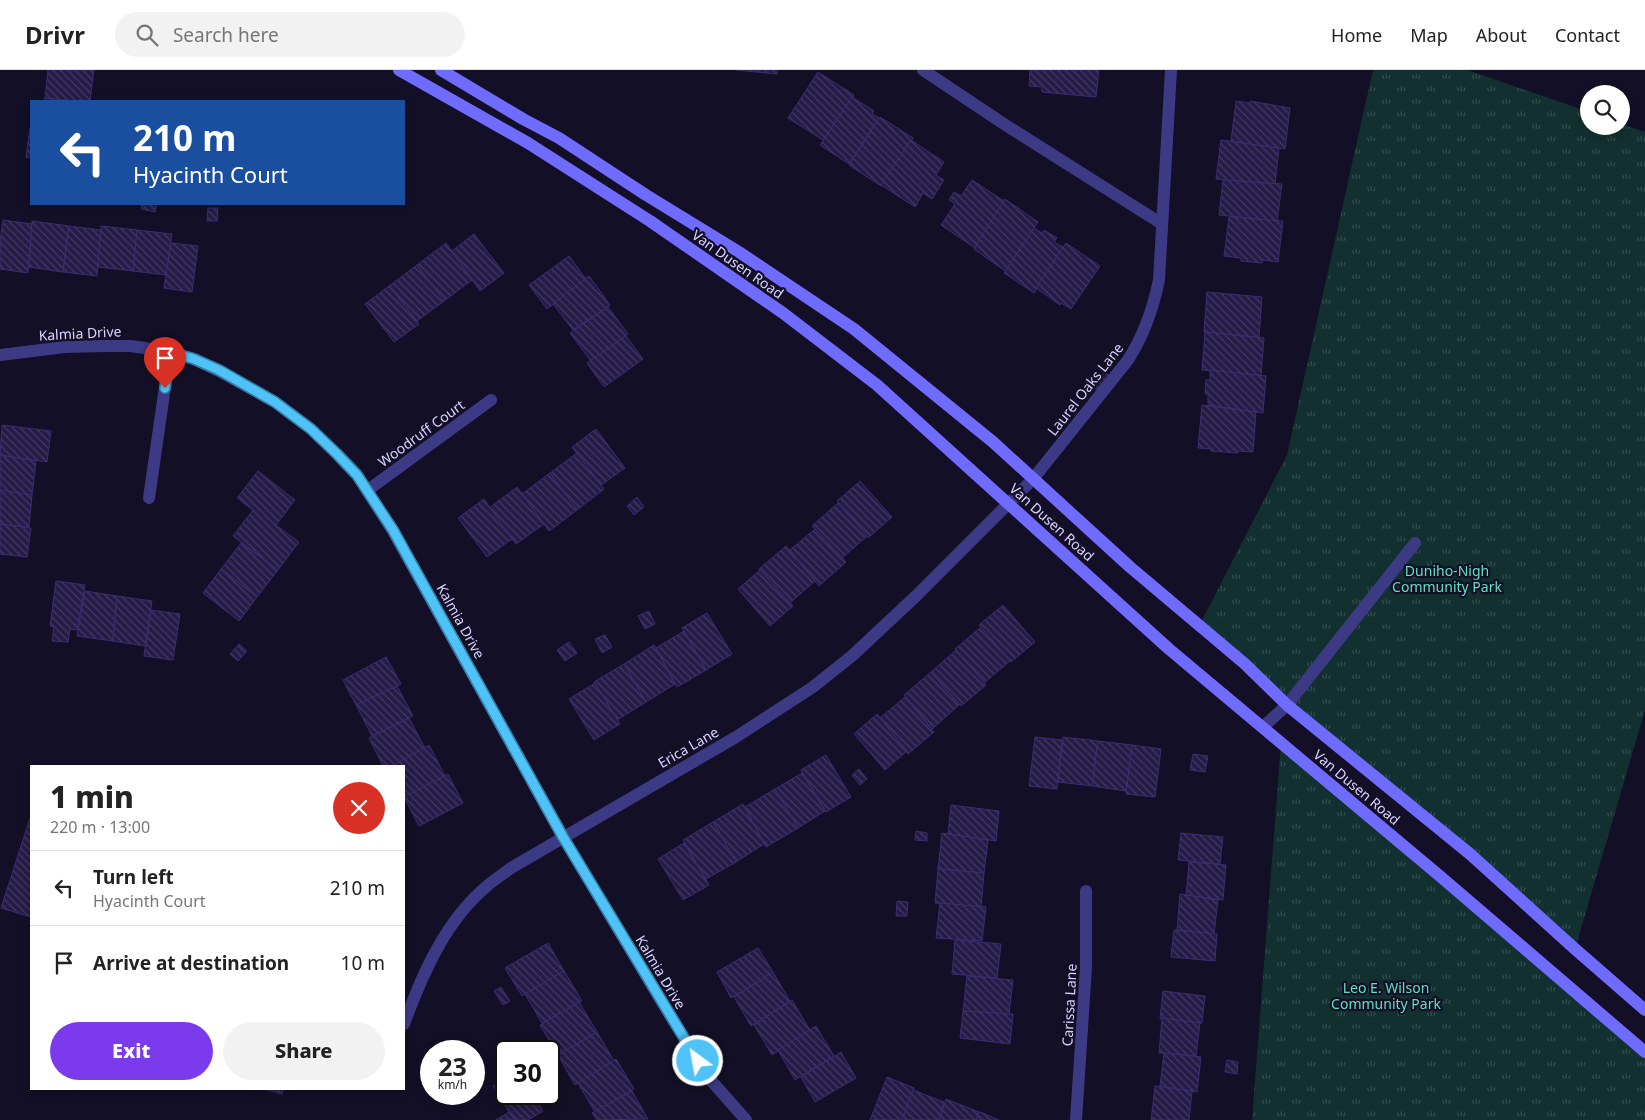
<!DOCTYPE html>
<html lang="en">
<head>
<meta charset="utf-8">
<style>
  body { margin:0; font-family:"Noto Sans",sans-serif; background:#f2f2f2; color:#222; height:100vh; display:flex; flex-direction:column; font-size:19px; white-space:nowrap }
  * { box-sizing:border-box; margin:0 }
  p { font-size:16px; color:#767676 }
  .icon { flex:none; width:28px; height:28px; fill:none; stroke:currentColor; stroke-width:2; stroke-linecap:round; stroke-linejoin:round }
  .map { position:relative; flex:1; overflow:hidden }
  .sheet { position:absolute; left:30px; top:695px; width:375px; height:325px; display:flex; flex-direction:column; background:#fff; border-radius:0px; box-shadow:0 2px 8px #0003 }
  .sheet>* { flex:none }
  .banner { position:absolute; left:30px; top:30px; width:375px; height:105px; border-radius:0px; box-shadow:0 2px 8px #0003; background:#1a4fa0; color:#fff; overflow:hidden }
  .buttons { position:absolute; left:1580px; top:15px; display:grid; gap:10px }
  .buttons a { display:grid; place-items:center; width:50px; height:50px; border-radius:50%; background:#fff; box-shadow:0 2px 8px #0003; font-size:25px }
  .speed { position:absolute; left:420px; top:970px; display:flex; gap:10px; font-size:25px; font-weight:700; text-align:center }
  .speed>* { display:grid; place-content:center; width:65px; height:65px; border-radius:50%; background:#fff; box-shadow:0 2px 8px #0003; line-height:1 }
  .speed small { font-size:12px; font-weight:400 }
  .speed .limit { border:2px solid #111; border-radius:8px; background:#fff; color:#111 }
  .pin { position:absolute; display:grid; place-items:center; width:42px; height:42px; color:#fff; margin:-51px -21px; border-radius:50% 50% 50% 0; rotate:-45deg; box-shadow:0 0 5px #0007 }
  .pin .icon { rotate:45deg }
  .me { position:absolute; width:55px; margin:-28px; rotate:328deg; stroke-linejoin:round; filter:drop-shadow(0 0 4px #0008) }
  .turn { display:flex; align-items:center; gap:18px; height:105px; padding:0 20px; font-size:22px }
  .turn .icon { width:65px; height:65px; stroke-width:2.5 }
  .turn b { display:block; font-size:35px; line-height:42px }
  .round { display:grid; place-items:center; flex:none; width:52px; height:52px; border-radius:26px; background:#f2f2f2 }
  .headline { display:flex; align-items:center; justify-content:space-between; height:85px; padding:0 20px }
  h1 { font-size:30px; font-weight:800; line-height:38px }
  .primary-button { display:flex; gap:10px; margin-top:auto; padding:10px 20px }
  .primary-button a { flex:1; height:58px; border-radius:30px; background:#7c3aed; color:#fff; font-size:20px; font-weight:800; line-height:58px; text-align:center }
  .primary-button a+a { background:#f2f2f2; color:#222 }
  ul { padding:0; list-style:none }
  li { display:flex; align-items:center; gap:15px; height:75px; padding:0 20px; border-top:1px solid #e0e0e0 }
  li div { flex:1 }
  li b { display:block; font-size:19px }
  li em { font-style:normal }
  header { display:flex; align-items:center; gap:30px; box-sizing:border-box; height:70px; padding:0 25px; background:#fff; border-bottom:1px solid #e0e0e0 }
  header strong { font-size:24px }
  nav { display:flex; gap:28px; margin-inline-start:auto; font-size:18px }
  .search { width:350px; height:45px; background:#f2f2f2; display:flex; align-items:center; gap:12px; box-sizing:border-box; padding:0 18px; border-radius:28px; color:#767676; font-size:19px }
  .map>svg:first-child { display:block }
  .park { fill:url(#park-tufts) }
  .building { fill:url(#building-back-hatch); stroke:#3b2d73 }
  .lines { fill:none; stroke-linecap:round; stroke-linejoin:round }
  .service { stroke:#3d3a85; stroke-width:12 }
  .minor { stroke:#3d3a85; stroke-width:12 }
  .secondary { stroke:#6f6bff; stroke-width:12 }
  .route-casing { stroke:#337fa1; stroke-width:12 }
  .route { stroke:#4fc3f7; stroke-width:9 }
  .labels { text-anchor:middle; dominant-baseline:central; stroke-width:4.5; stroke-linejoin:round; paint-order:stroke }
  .street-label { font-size:14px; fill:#d9d4ff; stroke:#130f26 }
  .park-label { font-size:14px; fill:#5fe0c0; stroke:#130f26 }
</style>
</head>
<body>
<header>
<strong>Drivr</strong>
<div class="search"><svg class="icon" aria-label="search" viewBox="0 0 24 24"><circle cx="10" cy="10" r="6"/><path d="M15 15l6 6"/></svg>Search here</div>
<nav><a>Home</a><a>Map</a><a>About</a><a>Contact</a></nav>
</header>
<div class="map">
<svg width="1645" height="1050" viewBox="0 0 1645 1050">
  <defs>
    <pattern id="park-tufts" width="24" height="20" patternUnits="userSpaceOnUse" patternTransform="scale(1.25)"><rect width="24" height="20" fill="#12302f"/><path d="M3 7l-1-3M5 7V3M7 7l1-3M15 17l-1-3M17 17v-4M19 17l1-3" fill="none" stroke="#344d4e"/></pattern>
    <pattern id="building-back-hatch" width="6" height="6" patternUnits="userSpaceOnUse" patternTransform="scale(1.25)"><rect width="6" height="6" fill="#241b47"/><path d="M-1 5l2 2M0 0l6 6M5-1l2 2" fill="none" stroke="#433b63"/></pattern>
  </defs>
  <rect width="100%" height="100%" fill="#130f26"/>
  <!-- park -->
  <g class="park">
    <path d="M1373 0H1467L1589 42V56H1621V54L1645 62V640L1575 879 1199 556 1287 385Z"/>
    <path d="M1281 673 1645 982V1050H1252Z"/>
  </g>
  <!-- building -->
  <g class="building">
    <path d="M48 0H94L90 31H72L45 28Z"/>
    <path d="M736 0H778L777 4Z"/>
    <path d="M1030 0H1099L1096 27 1042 22V17L1029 16Z"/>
    <path d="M818 2 854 25 823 70 788 48Z"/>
    <path d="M852 27 874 41 872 44 879 48 849 94 820 75Z"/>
    <path d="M45 28 72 31H44Z"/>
    <path d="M1236 31 1250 33V31L1290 38 1285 79 1231 71Z"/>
    <path d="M880 47 913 68 881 116 849 95Z"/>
    <path d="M30 58H31V88L26 87Z"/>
    <path d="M911 70 944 92 936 105 944 110 932 129 923 123 915 137 881 115Z"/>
    <path d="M1221 70 1279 78 1275 114 1216 109Z"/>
    <path d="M972 110 1004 131 975 178 941 155 955 134 949 130 954 122 961 126Z"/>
    <path d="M1223 110 1282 114 1277 151 1219 145Z"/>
    <path d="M1005 129 1038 152 1005 201 974 179Z"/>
    <path d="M142 134H157L155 142 141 139Z"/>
    <path d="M208 138H218L217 151H207Z"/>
    <path d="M1229 147 1283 151 1278 192 1262 190V193L1241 191V188L1224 186Z"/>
    <path d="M3 150 32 154 28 203 0 199V172Z"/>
    <path d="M32 151 69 156 63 202 29 197Z"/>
    <path d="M69 156 101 160 97 206 63 202Z"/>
    <path d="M101 156 137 160 133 201 98 197Z"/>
    <path d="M1034 158 1042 163 1044 160 1057 168 1054 172 1063 177 1034 223 1004 203Z"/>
    <path d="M137 160 172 164 166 205 133 201Z"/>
    <path d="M474 164 504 203 480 221 452 181Z"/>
    <path d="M171 173 198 176 192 222 164 218Z"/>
    <path d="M446 173 472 210 444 231 417 195Z"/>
    <path d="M1066 173 1100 196 1071 239 1061 233 1060 235 1036 218Z"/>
    <path d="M569 186 586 209 547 239 529 215Z"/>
    <path d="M417 195 444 231 417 251 389 216Z"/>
    <path d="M589 206 610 235 573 260 553 234Z"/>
    <path d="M389 216 419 254 394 272 365 234Z"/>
    <path d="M1207 222 1262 227 1259 267 1204 262Z"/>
    <path d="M608 237 628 264 591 291 570 263Z"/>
    <path d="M1205 262 1264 268 1261 306 1202 300Z"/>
    <path d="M626 266 643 289 604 317 587 293Z"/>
    <path d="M1210 300 1266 306 1263 343 1208 335V324H1205L1206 310H1210Z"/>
    <path d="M1104 301 1112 308 1099 322 1092 315Z"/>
    <path d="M1202 335 1256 342 1253 382 1237 381 1238 383 1211 381V379L1198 378Z"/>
    <path d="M2 355 51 361 47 392 0 385Z"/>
    <path d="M596 359 625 398 601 415 572 377Z"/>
    <path d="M577 383 604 419 577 440 550 403Z"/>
    <path d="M0 385 36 391 32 425 0 420Z"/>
    <path d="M258 401 295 430 276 455 299 472 278 500 233 466 253 440 237 428Z"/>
    <path d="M550 403 577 440 549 461 522 424Z"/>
    <path d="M860 411 892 447 868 468 837 431Z"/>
    <path d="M517 417 544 454 516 474 489 438Z"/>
    <path d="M0 420 32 425 29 457 0 454Z"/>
    <path d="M637 427 644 437 634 445 627 436Z"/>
    <path d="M484 429 512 469 487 487 458 448Z"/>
    <path d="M838 433 867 466 842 488 812 456Z"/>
    <path d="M0 454 31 458 27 487 0 484Z"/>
    <path d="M815 459 846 492 819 516 790 480Z"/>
    <path d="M241 473 278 500 257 527 221 499Z"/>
    <path d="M786 476 815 511 790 533 759 499Z"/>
    <path d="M221 499 257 527 239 551 203 523Z"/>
    <path d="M760 500 793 536 770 556 738 519Z"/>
    <path d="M56 511 85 515 77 560 70 559 68 572 52 571 54 557 50 556Z"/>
    <path d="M85 521 117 526 113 571 77 566Z"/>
    <path d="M117 526 152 531 145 576 113 571Z"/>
    <path d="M1003 535 1035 572 1011 592 979 555Z"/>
    <path d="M151 540 180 544 173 590 144 586Z"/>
    <path d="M649 541 655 554 645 559 638 546Z"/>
    <path d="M707 543 732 584 706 600 682 558Z"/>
    <path d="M981 557 1010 591 984 613 955 579Z"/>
    <path d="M684 561 706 600 677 617 656 578Z"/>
    <path d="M605 565 612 577 602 583 595 569Z"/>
    <path d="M569 572 577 583 565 591 557 580Z"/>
    <path d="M239 574 247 581 238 591 230 584Z"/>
    <path d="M654 575 675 614 646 632 624 594Z"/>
    <path d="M956 580 986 615 961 636 931 602Z"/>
    <path d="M386 587 401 614 356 635 343 610Z"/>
    <path d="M624 594 646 632 617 650 594 612Z"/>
    <path d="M931 602 959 635 932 659 904 625Z"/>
    <path d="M595 613 620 654 594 670 569 629Z"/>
    <path d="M397 616 413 646 372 666 356 635Z"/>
    <path d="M905 627 934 662 908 684 880 648Z"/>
    <path d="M877 644 907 681 885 700 854 664Z"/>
    <path d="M409 648 425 678 392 696H383L369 668Z"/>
    <path d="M1035 667 1062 670 1057 719 1029 716Z"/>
    <path d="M1063 667 1098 671 1092 716 1058 712Z"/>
    <path d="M1098 671 1132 675 1126 721 1092 716Z"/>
    <path d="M429 675 445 706 406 726 404 722V696H392Z"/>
    <path d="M1132 675 1161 679 1155 727 1126 724Z"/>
    <path d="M1193 684 1208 686 1205 702 1190 700Z"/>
    <path d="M826 685 851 727 826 742 801 700Z"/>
    <path d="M859 699 867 709 860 715 852 705Z"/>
    <path d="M802 703 825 741 798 758 775 719Z"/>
    <path d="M448 704 463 733 419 756 404 727Z"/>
    <path d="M775 719 798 758 766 777 745 737Z"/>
    <path d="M743 734 764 774 736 792 713 752Z"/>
    <path d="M951 735 999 741 996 771 948 764Z"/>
    <path d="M31 745V847L1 838Z"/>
    <path d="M713 752 736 792 706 809 683 770Z"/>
    <path d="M916 761 927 763V771L915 770Z"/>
    <path d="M942 763 988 770 984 803 938 799Z"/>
    <path d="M1181 763 1223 767 1220 794 1178 790Z"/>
    <path d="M684 773 709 815 683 830 658 789Z"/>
    <path d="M1189 792 1226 795 1223 830 1186 825Z"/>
    <path d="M938 799 984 803 981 837 935 833Z"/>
    <path d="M1180 824 1218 830 1214 864 1177 860Z"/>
    <path d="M897 831 908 832 907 846H896Z"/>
    <path d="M940 833 986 837 982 871 936 868Z"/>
    <path d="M1174 860 1217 864 1215 891 1171 887Z"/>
    <path d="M955 870 1001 874 997 908 952 904Z"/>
    <path d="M548 873 564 901 522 926 505 898Z"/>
    <path d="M758 878 773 902 731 928 717 902Z"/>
    <path d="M564 901 582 931 542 953 525 924Z"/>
    <path d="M773 902 790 931 751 956 734 927Z"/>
    <path d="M967 906 1013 910 1009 944 963 941Z"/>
    <path d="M501 917 510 931 503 935 494 921Z"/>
    <path d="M1163 921 1205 926 1202 953 1160 949Z"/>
    <path d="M792 930 810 960 772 985 754 955Z"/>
    <path d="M579 932 597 962 558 985 540 955Z"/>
    <path d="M963 941 1013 944 1010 974 960 968Z"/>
    <path d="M1162 948 1200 953 1196 986 1159 983Z"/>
    <path d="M816 956 834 986 795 1010 778 980Z"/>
    <path d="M597 962 614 991 575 1015 558 985Z"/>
    <path d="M841 982 856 1008 815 1032 801 1007Z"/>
    <path d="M1164 983 1201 987 1197 1022 1160 1016Z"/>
    <path d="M616 989 634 1019 595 1042 578 1013Z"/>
    <path d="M1227 990 1238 992 1237 1004 1225 1002Z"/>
    <path d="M887 1007 914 1018 902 1050H870Z"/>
    <path d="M506 1008V1024H532L543 1041 528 1050H514L493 1016Z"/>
    <path d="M1155 1016 1192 1021 1189 1050H1151Z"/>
    <path d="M264 1019H283L282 1024Z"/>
    <path d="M913 1020 944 1032 939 1050H902Z"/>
    <path d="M632 1021 648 1049 597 1050 592 1043Z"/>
    <path d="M946 1029 979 1042 976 1050H939Z"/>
    <path d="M509 1042 514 1050H496Z"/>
    <path d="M979 1042 983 1043 999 1050H976Z"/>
  </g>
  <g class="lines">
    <!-- service -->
    <path class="service" d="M1263 657 1287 635 1415 473"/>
    <!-- minor -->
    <g class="minor">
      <path d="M923 0 1007 56 1162 154"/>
      <path d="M0 285 65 277 104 276H131L170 282 194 289 219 301 275 332 311 359 337 384 357 405 393 461 563 767 660 929 708 1007 746 1050"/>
      <path d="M368 420 491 330"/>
      <path d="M149 428 170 282"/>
      <path d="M404 954C422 905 445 851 487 816 494 810 503 804 511 798L736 667 813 617 853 585 916 526 1033 409 1128 290C1144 265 1153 239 1159 210L1171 0"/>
      <path d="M1076 1050 1086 897V821"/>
    </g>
    <!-- secondary -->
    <g class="secondary">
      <path d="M399 0 528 73 650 151 783 243 877 315 1169 579 1441 807 1645 982"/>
      <path d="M441 0 523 49 559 68 646 125 739 182 854 259 993 372 1130 497 1245 594 1287 635 1470 784 1575 879 1645 940"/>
    </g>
  </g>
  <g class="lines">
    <defs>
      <path id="route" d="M165 318 170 282 194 289 219 300 275 332 311 359 337 384 357 405 393 460 563 767 698 991"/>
    </defs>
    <!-- route casing -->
    <use href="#route" class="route-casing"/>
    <!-- route -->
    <use href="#route" class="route"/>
  </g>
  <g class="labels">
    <!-- street labels -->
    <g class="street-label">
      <text transform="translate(738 194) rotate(35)">Van Dusen Road</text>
      <text transform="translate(80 263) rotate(-3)">Kalmia Drive</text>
      <text transform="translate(1085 319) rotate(-52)">Laurel Oaks Lane</text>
      <text transform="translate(421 363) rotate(-36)">Woodruff Court</text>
      <text transform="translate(1052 452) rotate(42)">Van Dusen Road</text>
      <text transform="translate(461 551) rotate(61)">Kalmia Drive</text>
      <text transform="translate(688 677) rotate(-30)">Erica Lane</text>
      <text transform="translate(1357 717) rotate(40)">Van Dusen Road</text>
      <text transform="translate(661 902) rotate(59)">Kalmia Drive</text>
      <text transform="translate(1069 935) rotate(-87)">Carissa Lane</text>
    </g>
    <!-- park labels -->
    <g class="park-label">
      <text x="1447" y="500">Duniho-Nigh<tspan x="1447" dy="16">Community Park</tspan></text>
      <text x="1386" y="917">Leo E. Wilson<tspan x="1386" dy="16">Community Park</tspan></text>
    </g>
  </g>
</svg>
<div class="buttons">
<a><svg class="icon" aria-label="search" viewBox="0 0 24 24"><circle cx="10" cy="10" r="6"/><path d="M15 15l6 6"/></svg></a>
</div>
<div class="speed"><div>23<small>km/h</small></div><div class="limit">30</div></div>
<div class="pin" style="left:165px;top:318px;background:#d93025"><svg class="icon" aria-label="arrive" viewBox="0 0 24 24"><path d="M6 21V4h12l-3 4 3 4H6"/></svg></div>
<svg class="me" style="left:698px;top:991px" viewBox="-20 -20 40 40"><circle r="17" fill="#4fc3f7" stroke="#fff" stroke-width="3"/><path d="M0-11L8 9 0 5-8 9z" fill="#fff"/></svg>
<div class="banner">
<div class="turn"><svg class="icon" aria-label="left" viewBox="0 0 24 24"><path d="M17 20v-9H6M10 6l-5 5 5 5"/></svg><div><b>210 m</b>Hyacinth Court</div></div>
</div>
<section class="sheet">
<div class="headline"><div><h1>1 min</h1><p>220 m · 13:00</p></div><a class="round" style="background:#d93025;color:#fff"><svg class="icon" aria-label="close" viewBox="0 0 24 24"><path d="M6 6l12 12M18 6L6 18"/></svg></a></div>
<ul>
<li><svg class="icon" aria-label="left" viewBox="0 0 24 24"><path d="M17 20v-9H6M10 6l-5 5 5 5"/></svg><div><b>Turn left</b><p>Hyacinth Court</p></div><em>210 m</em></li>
<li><svg class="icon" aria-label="arrive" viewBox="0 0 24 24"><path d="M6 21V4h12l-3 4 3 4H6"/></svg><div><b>Arrive at destination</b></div><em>10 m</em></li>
</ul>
<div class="primary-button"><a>Exit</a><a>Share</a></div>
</section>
</div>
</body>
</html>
